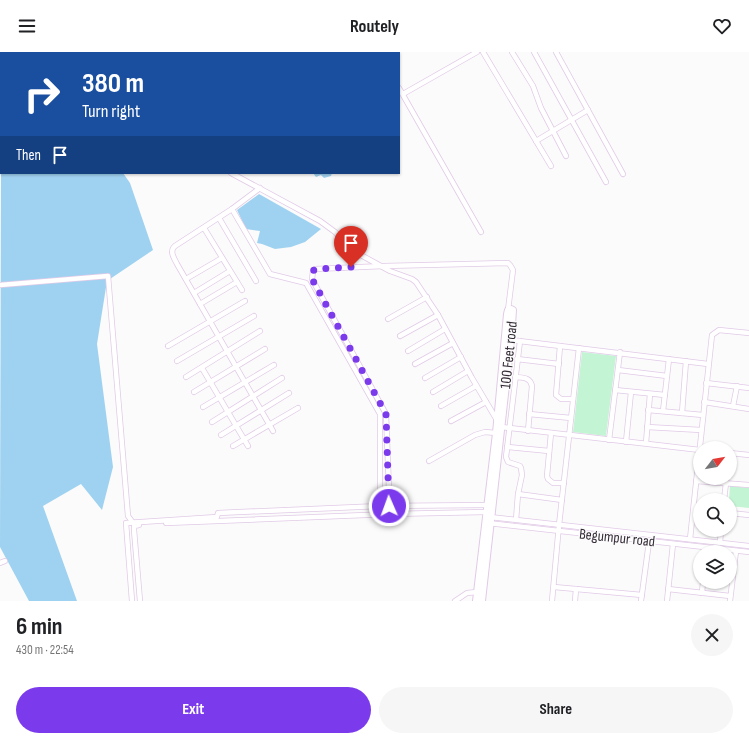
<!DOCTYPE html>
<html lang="en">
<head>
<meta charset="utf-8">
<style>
  body { margin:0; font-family:"Sofia Sans Condensed",sans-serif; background:#f6f6f6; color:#202124; height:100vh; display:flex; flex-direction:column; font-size:15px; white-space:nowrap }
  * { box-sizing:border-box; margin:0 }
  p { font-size:13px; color:#757577 }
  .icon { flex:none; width:22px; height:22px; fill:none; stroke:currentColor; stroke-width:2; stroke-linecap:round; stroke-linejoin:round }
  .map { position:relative; height:549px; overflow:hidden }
  .details { display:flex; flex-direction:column; background:#fff; flex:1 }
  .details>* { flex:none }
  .guide { position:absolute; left:0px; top:0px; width:400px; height:122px; box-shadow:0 1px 3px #0004; background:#1a4fa0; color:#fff; overflow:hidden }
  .needle { width:26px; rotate:59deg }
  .fabs { position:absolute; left:693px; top:389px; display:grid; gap:8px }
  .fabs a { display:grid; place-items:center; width:44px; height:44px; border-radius:50%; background:#fff; box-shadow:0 1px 3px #0004; font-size:20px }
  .pin { position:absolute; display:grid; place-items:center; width:34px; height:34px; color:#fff; margin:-41px -17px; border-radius:50% 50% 50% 0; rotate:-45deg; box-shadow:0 0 4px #0007 }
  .pin .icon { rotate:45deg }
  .me { position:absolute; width:44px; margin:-22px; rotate:358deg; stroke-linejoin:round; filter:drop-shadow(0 0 3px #0008) }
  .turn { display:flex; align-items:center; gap:14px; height:84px; padding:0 16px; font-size:18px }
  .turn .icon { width:52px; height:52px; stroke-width:2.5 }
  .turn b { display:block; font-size:28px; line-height:34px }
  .then { display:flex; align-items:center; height:38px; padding:0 16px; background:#0003; gap:8px; font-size:15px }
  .round { display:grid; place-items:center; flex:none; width:42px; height:42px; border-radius:21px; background:#f6f6f6 }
  .overview { display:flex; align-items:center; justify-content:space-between; height:68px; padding:0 16px }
  h1 { font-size:24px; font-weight:700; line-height:30px }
  .action { display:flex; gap:8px; margin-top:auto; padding:8px 16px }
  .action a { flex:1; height:46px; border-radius:24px; background:#7c3aed; color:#fff; font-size:16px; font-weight:700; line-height:46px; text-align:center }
  .action a+a { background:#f6f6f6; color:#202124 }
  header { display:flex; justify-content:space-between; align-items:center; height:52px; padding:0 16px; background:#fff; font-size:18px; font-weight:700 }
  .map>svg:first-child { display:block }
  .green { fill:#c3f4d4 }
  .water { fill:#9fd2f1 }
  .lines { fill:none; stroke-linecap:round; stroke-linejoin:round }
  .minor-casing { stroke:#e1cae7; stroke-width:6 }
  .tertiary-casing { stroke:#e1cae7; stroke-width:8 }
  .minor { stroke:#fff; stroke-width:4.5 }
  .tertiary { stroke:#fff; stroke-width:6 }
  .route { stroke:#7c3aed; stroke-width:7; stroke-dasharray:0 12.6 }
  .labels { text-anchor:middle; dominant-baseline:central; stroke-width:3; stroke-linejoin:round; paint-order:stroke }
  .street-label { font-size:15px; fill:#332a35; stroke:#fbfbfb }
</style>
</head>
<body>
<header><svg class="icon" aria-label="menu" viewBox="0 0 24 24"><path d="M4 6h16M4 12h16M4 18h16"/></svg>Routely<svg class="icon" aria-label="heart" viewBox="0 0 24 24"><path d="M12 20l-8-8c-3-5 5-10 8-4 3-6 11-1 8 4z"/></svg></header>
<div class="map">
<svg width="749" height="549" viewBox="0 0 749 549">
  <rect width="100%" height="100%" fill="#fbfbfb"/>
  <!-- green -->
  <g class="green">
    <path d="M582 300 616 304 606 384 573 380Z"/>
    <path d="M730 434 749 436V456L730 454V448H729Z"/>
  </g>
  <!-- water -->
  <g class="water">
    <path d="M0 0 37 1H1L0 109Z"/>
    <path d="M1 115V121H123L130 131 153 198 107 229 97 292 113 415 102 458 81 432 43 454 77 549H29L0 495Z"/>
    <path d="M313 121H332L331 124 324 126 321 123 316 125Z"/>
    <path d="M259 142 321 177 305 190 291 195 275 197 262 192 257 191 260 179 246 177 237 158Z"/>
  </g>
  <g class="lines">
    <defs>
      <g id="minor">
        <path d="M110 0 111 1"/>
        <path d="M378 0 379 1"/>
        <path d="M483 0 551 114"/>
        <path d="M512 0 533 34 541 56 566 104"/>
        <path d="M534 0 606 130"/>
        <path d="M556 0 623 122"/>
        <path d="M305 1 306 0"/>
        <path d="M353 1 354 0"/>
        <path d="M399 36 481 180"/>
        <path d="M403 42 477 0"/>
        <path d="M536 89 588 58"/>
        <path d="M0 116 1 115"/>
        <path d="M231 121 320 169 335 180 359 202 390 219 412 227 416 230 438 263 472 326 501 375 700 398"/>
        <path d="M260 136 232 157 175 194C169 199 174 206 177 212L273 379"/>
        <path d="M232 157 270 222 306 231 380 362V454"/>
        <path d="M219 166 256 229"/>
        <path d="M204 176 242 238"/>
        <path d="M186 227 222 206"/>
        <path d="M0 233 108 224 128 464 134 472"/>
        <path d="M194 241 230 219"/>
        <path d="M200 252 237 230"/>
        <path d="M388 267 427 245"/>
        <path d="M400 284 438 263"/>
        <path d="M511 288 708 312"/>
        <path d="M168 294 245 249"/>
        <path d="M560 294 556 343 561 347H573"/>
        <path d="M408 299 445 277"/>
        <path d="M517 307 559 312"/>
        <path d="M177 309 254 264"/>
        <path d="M415 312 453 291"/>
        <path d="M202 316 248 394"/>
        <path d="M618 318 667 324"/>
        <path d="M186 325 260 279"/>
        <path d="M515 325C523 326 530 325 532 334L528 379"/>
        <path d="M425 326 461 305"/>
        <path d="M706 331 749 336"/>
        <path d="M615 338 665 343"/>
        <path d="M194 340 265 297"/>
        <path d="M433 340 468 319"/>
        <path d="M704 350 749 357"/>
        <path d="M441 354 476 334"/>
        <path d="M733 354 737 334"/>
        <path d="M203 355 274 313"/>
        <path d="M648 358 703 363"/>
        <path d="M663 359 669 307"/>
        <path d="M682 361 686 309"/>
        <path d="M529 362 571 366"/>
        <path d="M451 369 486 350"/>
        <path d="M212 370 282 326"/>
        <path d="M647 375 701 378"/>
        <path d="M551 381 547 424 548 427 553 431H564"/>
        <path d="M221 383 289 341"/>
        <path d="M609 388 620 300"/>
        <path d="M626 390 631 340"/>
        <path d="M646 391 650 342"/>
        <path d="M233 394 298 356"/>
        <path d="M507 395 549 399"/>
        <path d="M730 401 749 403"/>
        <path d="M429 409 475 383 485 380 496 381"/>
        <path d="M696 429 749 433"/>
        <path d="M518 442 562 448"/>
        <path d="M724 448 726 431"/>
        <path d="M730 461 749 463"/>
        <path d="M390 462 386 362 312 227 313 219 315 217 384 214 508 211 510 213 513 218 508 258"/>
        <path d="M490 465 749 494"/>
        <path d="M516 468 518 442 522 423 521 416 520 414 508 410 506 405 520 289"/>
        <path d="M166 471 390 462 486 460"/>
        <path d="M488 471 749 500"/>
        <path d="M139 473 134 474V478L140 549"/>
        <path d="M690 487 712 283 719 278 749 281"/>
        <path d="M720 491 721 478"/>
        <path d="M0 511 5 509"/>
        <path d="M554 535 642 543"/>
        <path d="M668 537 730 544"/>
        <path d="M702 541 703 530"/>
        <path d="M132 549 126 471 217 465 218 461 380 454 487 453"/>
        <path d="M455 549 467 541 477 540"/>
        <path d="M552 549 559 473 579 296"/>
        <path d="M575 549 576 537"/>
        <path d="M641 549 649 490"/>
        <path d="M667 549 673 492"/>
        <path d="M730 549 736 499"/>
      </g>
      <path id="tertiary" d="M476 549 496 381 507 262 508 258 511 257 513 258 511 288 482 549"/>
    </defs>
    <!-- minor casing -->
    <use href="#minor" class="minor-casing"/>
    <!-- tertiary casing -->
    <use href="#tertiary" class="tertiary-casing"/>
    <!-- minor -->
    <use href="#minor" class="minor"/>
    <!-- tertiary -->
    <use href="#tertiary" class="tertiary"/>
  </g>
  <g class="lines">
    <!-- route -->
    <path class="route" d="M351 215 315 217 313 219 312 227 386 362 389 454"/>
  </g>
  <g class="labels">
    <!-- street labels -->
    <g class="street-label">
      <text transform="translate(509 303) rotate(-84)">100 Feet road</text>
      <text transform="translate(617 486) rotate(6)">Begumpur road</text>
    </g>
  </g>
</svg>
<div class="fabs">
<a><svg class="needle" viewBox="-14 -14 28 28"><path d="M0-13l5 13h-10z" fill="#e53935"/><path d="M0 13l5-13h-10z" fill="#757577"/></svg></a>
<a><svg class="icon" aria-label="search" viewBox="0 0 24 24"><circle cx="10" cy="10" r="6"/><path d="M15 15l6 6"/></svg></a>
<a><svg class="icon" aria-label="layers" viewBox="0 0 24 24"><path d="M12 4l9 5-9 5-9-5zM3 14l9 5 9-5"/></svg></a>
</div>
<div class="pin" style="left:351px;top:215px;background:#d93025"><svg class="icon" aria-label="arrive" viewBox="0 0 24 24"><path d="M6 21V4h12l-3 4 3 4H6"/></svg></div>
<svg class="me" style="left:389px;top:454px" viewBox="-20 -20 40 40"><circle r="17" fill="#7c3aed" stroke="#fff" stroke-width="3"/><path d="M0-11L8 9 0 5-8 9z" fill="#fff"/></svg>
<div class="guide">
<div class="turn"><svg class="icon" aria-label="right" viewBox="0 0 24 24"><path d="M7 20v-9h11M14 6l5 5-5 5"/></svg><div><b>380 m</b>Turn right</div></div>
<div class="then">Then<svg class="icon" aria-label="arrive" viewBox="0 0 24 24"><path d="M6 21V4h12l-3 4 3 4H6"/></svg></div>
</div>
</div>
<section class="details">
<div class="overview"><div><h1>6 min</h1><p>430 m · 22:54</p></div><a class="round"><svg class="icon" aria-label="close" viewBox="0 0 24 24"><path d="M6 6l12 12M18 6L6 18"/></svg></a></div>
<div class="action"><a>Exit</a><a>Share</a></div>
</section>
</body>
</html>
